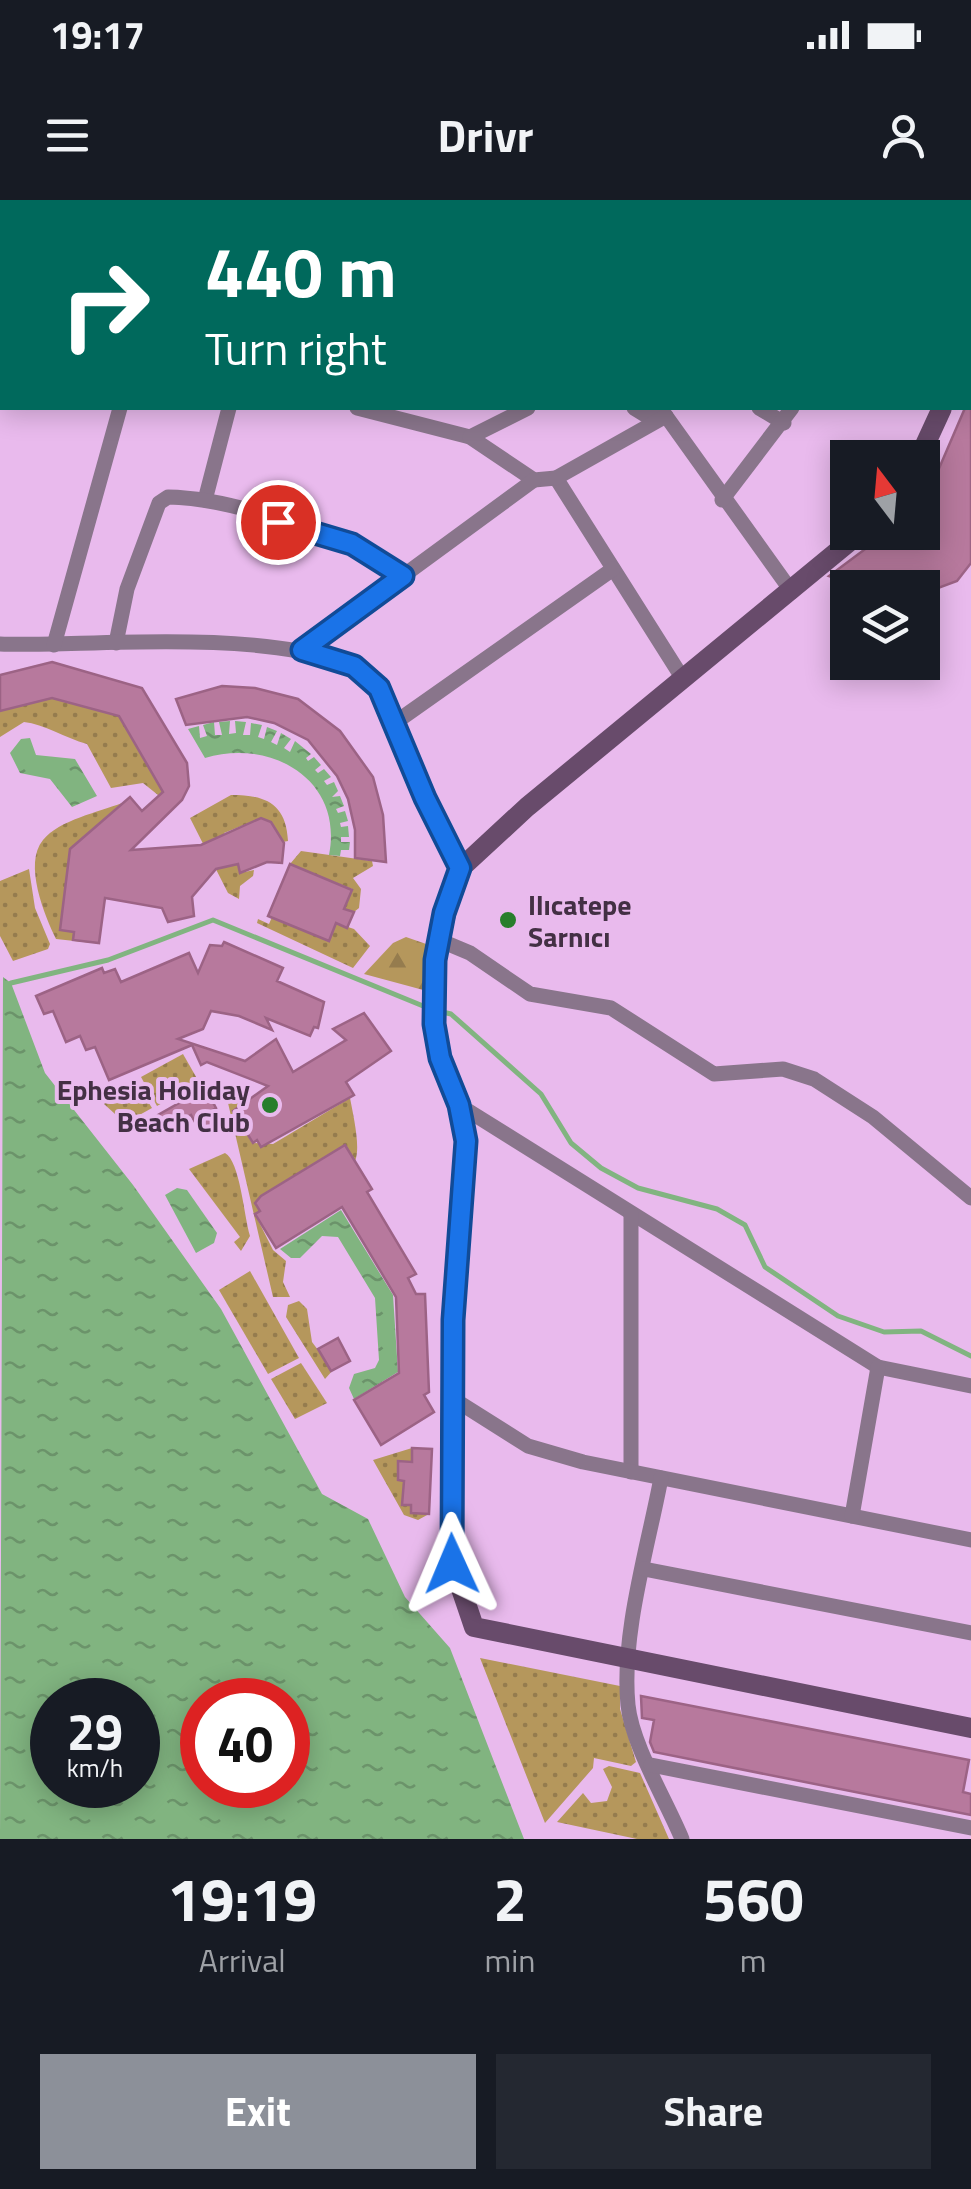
<!DOCTYPE html>
<html lang="en">
<head>
<meta charset="utf-8">
<style>
  body { margin:0; font-family:"Titillium Web",sans-serif; background:#242831; color:#f1f3f6; height:100vh; display:flex; flex-direction:column; font-size:38px; white-space:nowrap }
  * { box-sizing:border-box; margin:0 }
  p { font-size:32px; color:#9ea1a6 }
  .icon { flex:none; width:55px; height:55px; fill:none; stroke:currentColor; stroke-width:2; stroke-linecap:round; stroke-linejoin:round }
  .map { position:relative; height:1639px; overflow:hidden }
  .sheet { display:flex; flex-direction:column; background:#171b24; flex:1 }
  .sheet>* { flex:none }
  .top-card { position:absolute; left:0px; top:0px; width:972px; height:210px; box-shadow:0 5px 25px #0003; background:#00695c; color:#fff; overflow:hidden }
  .needle { width:65px; rotate:344deg }
  .fabs { position:absolute; left:830px; top:240px; display:grid; gap:20px }
  .fabs a { display:grid; place-items:center; width:110px; height:110px; border-radius:0px; background:#171b24; box-shadow:0 5px 25px #0003; font-size:50px }
  .speed { position:absolute; left:30px; top:1478px; display:flex; gap:20px; font-size:50px; font-weight:700; text-align:center }
  .speed>* { display:grid; place-content:center; width:130px; height:130px; border-radius:50%; background:#171b24; box-shadow:0 5px 25px #0003; line-height:1 }
  .speed small { font-size:25px; font-weight:400 }
  .speed .limit { border:15px solid #d22; background:#fff; color:#111 }
  .pin { position:absolute; display:grid; place-items:center; width:85px; height:85px; color:#fff; margin:-42px; border:5px solid #fff; border-radius:50%; box-shadow:0 2px 10px #0007 }
  .me { position:absolute; width:110px; margin:-55px; rotate:359deg; stroke-linejoin:round; filter:drop-shadow(0 0 8px #0008) }
  .turn { display:flex; align-items:center; gap:35px; height:210px; padding:0 40px; font-size:45px }
  .turn .icon { width:130px; height:130px; stroke-width:2.5 }
  .turn b { display:block; font-size:70px; line-height:85px }
  .eta { display:flex; justify-content:space-evenly; align-items:center; height:170px; text-align:center }
  .eta b { font-size:60px; font-weight:700; line-height:70px }
  .button { display:flex; gap:20px; margin-top:auto; padding:20px 40px }
  .button a { flex:1; height:115px; border-radius:0px; background:#8c9099; color:#fff; font-size:40px; font-weight:700; line-height:115px; text-align:center }
  .button a+a { background:#242831; color:#f1f3f6 }
  .status { display:flex; justify-content:space-between; align-items:center; height:70px; padding:0 50px; background:#171b24; direction:ltr }
  .status svg { height:28px; fill:currentColor }
  header { display:flex; justify-content:space-between; align-items:center; height:130px; padding:0 40px; background:#171b24; font-size:45px; font-weight:700 }
  .map>svg:first-child { display:block }
  .grass { fill:url(#grass-dots) }
  .forest { fill:url(#forest-firs) }
  .water { fill:url(#water-ripples); fill-rule:evenodd }
  .lines { fill:none; stroke-linecap:round; stroke-linejoin:round }
  .stream { stroke:#81b480; stroke-width:5 }
  .building { fill:#b7799d; stroke:#9c6385; stroke-width:2.5 }
  .street { stroke:#89758b; stroke-width:15 }
  .secondary { stroke:#684b6b; stroke-width:20 }
  .highway { stroke:#3b133f; stroke-width:28 }
  .route-casing { stroke:#114b97; stroke-width:25 }
  .route { stroke:#1a73e8; stroke-width:18 }
  .poi-dot { fill:#287e2c; stroke:#e9baed; stroke-width:4 }
  .labels { text-anchor:middle; dominant-baseline:central; stroke-width:8; stroke-linejoin:round; paint-order:stroke }
  .poi-label { font-size:28px; font-weight:bold; fill:#433044; stroke:#e9baed; text-anchor:start }
</style>
</head>
<body>
<div class="status"><b>19:17</b><svg viewBox="0 0 49 12"><path d="M0 12V9h3v3zM5 12V6h3v6zM10 12V3h3v9zM15 12V0h3v12zM26 1h20v11H26zM47 4h2v5h-2z"/></svg></div>
<header><svg class="icon" aria-label="menu" viewBox="0 0 24 24"><path d="M4 6h16M4 12h16M4 18h16"/></svg>Drivr<svg class="icon" aria-label="person" viewBox="0 0 24 24"><circle cx="12" cy="8" r="4"/><path d="M4 21q1-7 8-7t8 7"/></svg></header>
<div class="map">
<svg width="971" height="1639" viewBox="0 0 971 1639">
  <defs>
    <pattern id="grass-dots" width="8" height="8" patternUnits="userSpaceOnUse" patternTransform="scale(2.5)"><rect width="8" height="8" fill="#b5975c"/><path d="M2 2h.1M6 6h.1" fill="none" stroke="#957c4e" stroke-width="1.8" stroke-linecap="round"/></pattern>
    <pattern id="forest-firs" width="22" height="20" patternUnits="userSpaceOnUse" patternTransform="scale(2.5)"><rect width="22" height="20" fill="#b5975c"/><path d="M5 1l3.5 6h-7zM16 11l3.5 6h-7z" fill="#957c4e"/></pattern>
    <pattern id="water-ripples" width="26" height="14" patternUnits="userSpaceOnUse" patternTransform="scale(2.5)"><rect width="26" height="14" fill="#81b480"/><path d="M2 4q2-2 4 0t4 0M15 11q2-2 4 0t4 0" fill="none" stroke="#6b936a"/></pattern>
  </defs>
  <rect width="100%" height="100%" fill="#e9baed"/>
  <!-- grass -->
  <g class="grass">
    <path d="M52 498 119 516 155 578 165 573 163 599 143 583 111 588 87 544C65 538 44 524 24 522L0 537V511Z"/>
    <path d="M231 595C265 595 286 603 288 641L283 642 261 618 224 633 223 667 238 664 240 673 254 670 253 676 240 686 239 699 228 693 190 618Z"/>
    <path d="M122 603 70 649 60 730 74 732V740L93 743 56 739C45 716 23 664 43 640 59 620 99 612 122 603Z"/>
    <path d="M301 651 372 661 373 666 353 678 361 689 359 708 354 712 344 709 352 689 290 664Z"/>
    <path d="M29 669 35 708 50 744 48 749 13 761 0 736V681Z"/>
    <path d="M272 717 328 741 336 723 354 729 370 746 353 768 257 723 258 719 269 724Z"/>
    <path d="M183 854 199 882 157 906 141 877Z"/>
    <path d="M136 882 152 908 125 923 104 904Z"/>
    <path d="M239 894 245 904 239 921 252 943 273 944 350 898C353 914 361 948 355 961L345 945 255 1003 260 1011 255 1014 273 1050 286 1061 283 1082 290 1097H273L228 903Z"/>
    <path d="M225 953C240 961 244 1016 250 1036L241 1051 234 1042 240 1037 189 969Z"/>
    <path d="M250 1071 299 1158 268 1174 219 1090Z"/>
    <path d="M299 1101 307 1109 312 1142 333 1170 325 1179 286 1117 288 1105Z"/>
    <path d="M301 1163 327 1203 295 1219 271 1179Z"/>
    <path d="M412 1248V1262L399 1261 411 1281 402 1305H411V1313L429 1314 418 1320 404 1315 373 1260Z"/>
    <path d="M480 1458 620 1486V1509L636 1562 631 1566 594 1558 593 1568 545 1623Z"/>
    <path d="M609 1566 640 1573 669 1639H637L557 1622 583 1593 591 1603 607 1601 612 1587 603 1569Z"/>
  </g>
  <!-- forest -->
  <path class="forest" d="M406 737 429 745 427 791 364 774 393 743Z"/>
  <!-- water -->
  <g class="water">
    <path d="M230 521 229 534 236 533 235 521 246 522 243 535H250L251 523 262 525 258 537 264 539 267 527 277 531 271 542 277 545 281 533 291 539 284 548 290 552 295 541 311 554 306 558 308 561 314 557 321 565 315 570 318 573 324 569 331 577 324 581 327 585 334 582 338 591 332 597 340 596 344 606 336 609 338 613 345 611 348 621 340 623 341 627 348 626 349 637H341V642H350L349 650H341L340 656 329 655C344 579 270 538 205 558L188 529 199 526 200 538 207 536 203 525 214 522 215 535H222L219 522Z"/>
    <path d="M30 538 36 555 75 559 97 596 72 607 50 579 20 573 10 553 21 539Z"/>
    <path d="M3 777 11 783 45 873 133 985 221 1109 322 1294 368 1319 405 1397 450 1448 524 1639H0ZM138 1500V1585H52V1500ZM288 1500V1585H202V1500Z"/>
    <path d="M177 988 187 990 217 1033 214 1043 196 1053 165 995Z"/>
    <path d="M341 1010 393 1095 398 1172 354 1199 349 1188 354 1174 375 1168 379 1160 375 1098 338 1037 322 1036 300 1058H291L280 1049Z"/>
  </g>
  <g class="lines">
    <!-- stream -->
    <g class="stream">
      <path d="M11 783 108 760 213 720 428 808"/>
      <path d="M438 811 451 814 541 894 571 943 601 968 638 988 717 1009 745 1025 765 1067 838 1116 884 1132 921 1131 971 1156"/>
    </g>
  </g>
  <!-- building -->
  <g class="building">
    <path d="M971 195V363L957 381 922 394V388H864L829 376 888 332H922V308L965 208H970Z"/>
    <path d="M52 462 142 488 187 563 189 586 182 600 131 650 201 645 261 618 271 622 284 643 282 663 267 662 240 673 238 664 216 669 192 697 194 716 168 722 162 708 105 698 99 743 73 740 74 732 60 730 70 649 130 597 142 611 163 592 119 516 52 498 0 511V475Z"/>
    <path d="M222 486 255 488 298 499 340 531 373 577 383 615 386 662 355 658V630L348 599 337 576 308 540 274 523 247 517 186 525 176 499Z"/>
    <path d="M290 664 352 690 344 709 354 712 347 728 336 723 329 741 268 716Z"/>
    <path d="M224 742 283 768 277 781 324 802 318 828 314 827 310 836 266 818 272 830 239 816 211 811 203 829 178 839 245 861 276 839 293 872 346 840 333 829 364 813 391 851 346 882 354 895 261 947 257 940 253 943 233 911 268 886 207 862 201 865 192 845 109 880 95 847 86 850 80 836 66 842 53 811 44 814 36 796 102 768 104 773 115 769 121 782 189 753 198 773 210 745 222 746Z"/>
    <path d="M195 894 199 901 209 895 216 908 208 913 214 923 200 931 191 915 166 929 158 915Z"/>
    <path d="M345 945 372 989 367 992 416 1074 408 1078 416 1094H425L429 1192 424 1195 434 1212 381 1245 354 1200 399 1173 396 1097 342 1007 276 1048 255 1014 260 1011 255 1003 261 996Z"/>
    <path d="M338 1138 350 1161 331 1171 318 1149Z"/>
    <path d="M412 1248 432 1249 429 1314 411 1313V1305H402L404 1281 398 1280V1261L412 1262Z"/>
    <path d="M641 1496 969 1560 963 1592 971 1594V1615L654 1552 650 1542 654 1520 642 1518Z"/>
  </g>
  <g class="lines">
    <!-- street -->
    <g class="street">
      <path d="M753 0 761 2"/>
      <path d="M191 2 192 0"/>
      <path d="M323 2V0"/>
      <path d="M621 2 622 0"/>
      <path d="M970 65H971"/>
      <path d="M0 73 2 74"/>
      <path d="M0 127H2"/>
      <path d="M357 208 470 237 534 280 556 278 683 479"/>
      <path d="M634 208 647 216H666L792 392"/>
      <path d="M759 208 784 223"/>
      <path d="M470 237 528 208"/>
      <path d="M556 278 666 216"/>
      <path d="M205 300 229 208"/>
      <path d="M722 300 792 208"/>
      <path d="M116 443 127 389 159 303 168 297C236 298 348 339 403 376"/>
      <path d="M0 444C85 448 325 421 378 487 401 516 410 560 423 593 433 618 448 643 461 668"/>
      <path d="M54 445 120 208"/>
      <path d="M302 450 534 280"/>
      <path d="M396 522 613 369"/>
      <path d="M439 740 470 753 530 794 611 808 714 874 783 869 814 879 873 917 971 998"/>
      <path d="M459 905 878 1167 971 1186"/>
      <path d="M631 1014V1272"/>
      <path d="M452 1198 528 1246 583 1262 971 1340"/>
      <path d="M661 1278C648 1347 621 1435 628 1505 632 1545 666 1600 682 1639"/>
      <path d="M852 1316 878 1167"/>
      <path d="M644 1369 971 1433"/>
      <path d="M651 1565 971 1628"/>
    </g>
    <!-- secondary -->
    <g class="secondary">
      <path d="M970 127 971 125"/>
      <path d="M919 258 942 208"/>
      <path d="M861 332 527 607 461 668 453 684 435 761 434 824 440 858 459 905 466 941 453 1120 450 1249 453 1365 474 1427 971 1528"/>
    </g>
    <!-- highway -->
    <g class="highway">
      <path d="M897 0 905 2"/>
      <path d="M970 23H971"/>
    </g>
  </g>
  <g class="lines">
    <defs>
      <path id="route" d="M278 322 352 344 403 376 302 450 354 466 379 488 425 598 460 668 444 713 435 760 434 824 440 858 459 905 466 941 453 1120 452 1364"/>
    </defs>
    <!-- route casing -->
    <use href="#route" class="route-casing"/>
    <!-- route -->
    <use href="#route" class="route"/>
  </g>
  <!-- markers -->
  <g class="poi-dot">
    <circle cx="508" cy="720" r="10"/>
    <circle cx="270" cy="905" r="10"/>
  </g>
  <g class="labels">
    <!-- poi labels -->
    <g class="poi-label">
      <text x="528" y="704">Ilıcatepe<tspan x="528" dy="32">Sarnıcı</tspan></text>
      <text x="250" y="889" text-anchor="end">Ephesia Holiday<tspan x="250" dy="32">Beach Club</tspan></text>
    </g>
  </g>
</svg>
<div class="fabs">
<a><svg class="needle" viewBox="-14 -14 28 28"><path d="M0-13l5 13h-10z" fill="#e53935"/><path d="M0 13l5-13h-10z" fill="#9ea1a6"/></svg></a>
<a><svg class="icon" aria-label="layers" viewBox="0 0 24 24"><path d="M12 4l9 5-9 5-9-5zM3 14l9 5 9-5"/></svg></a>
</div>
<div class="speed"><div>29<small>km/h</small></div><div class="limit">40</div></div>
<div class="pin" style="left:278px;top:322px;background:#d93025"><svg class="icon" aria-label="arrive" viewBox="0 0 24 24"><path d="M6 21V4h12l-3 4 3 4H6"/></svg></div>
<svg class="me" style="left:452px;top:1364px" viewBox="-20 -20 40 40"><path d="M0-17L14 15 0 8-14 15z" fill="#1a73e8" stroke="#fff" stroke-width="4"/></svg>
<div class="top-card">
<div class="turn"><svg class="icon" aria-label="right" viewBox="0 0 24 24"><path d="M7 20v-9h11M14 6l5 5-5 5"/></svg><div><b>440 m</b>Turn right</div></div>
</div>
</div>
<section class="sheet">
<div class="eta">
<div><b>19:19</b><p>Arrival</p></div>
<div><b>2</b><p>min</p></div>
<div><b>560</b><p>m</p></div>
</div>
<div class="button"><a>Exit</a><a>Share</a></div>
</section>
</body>
</html>
